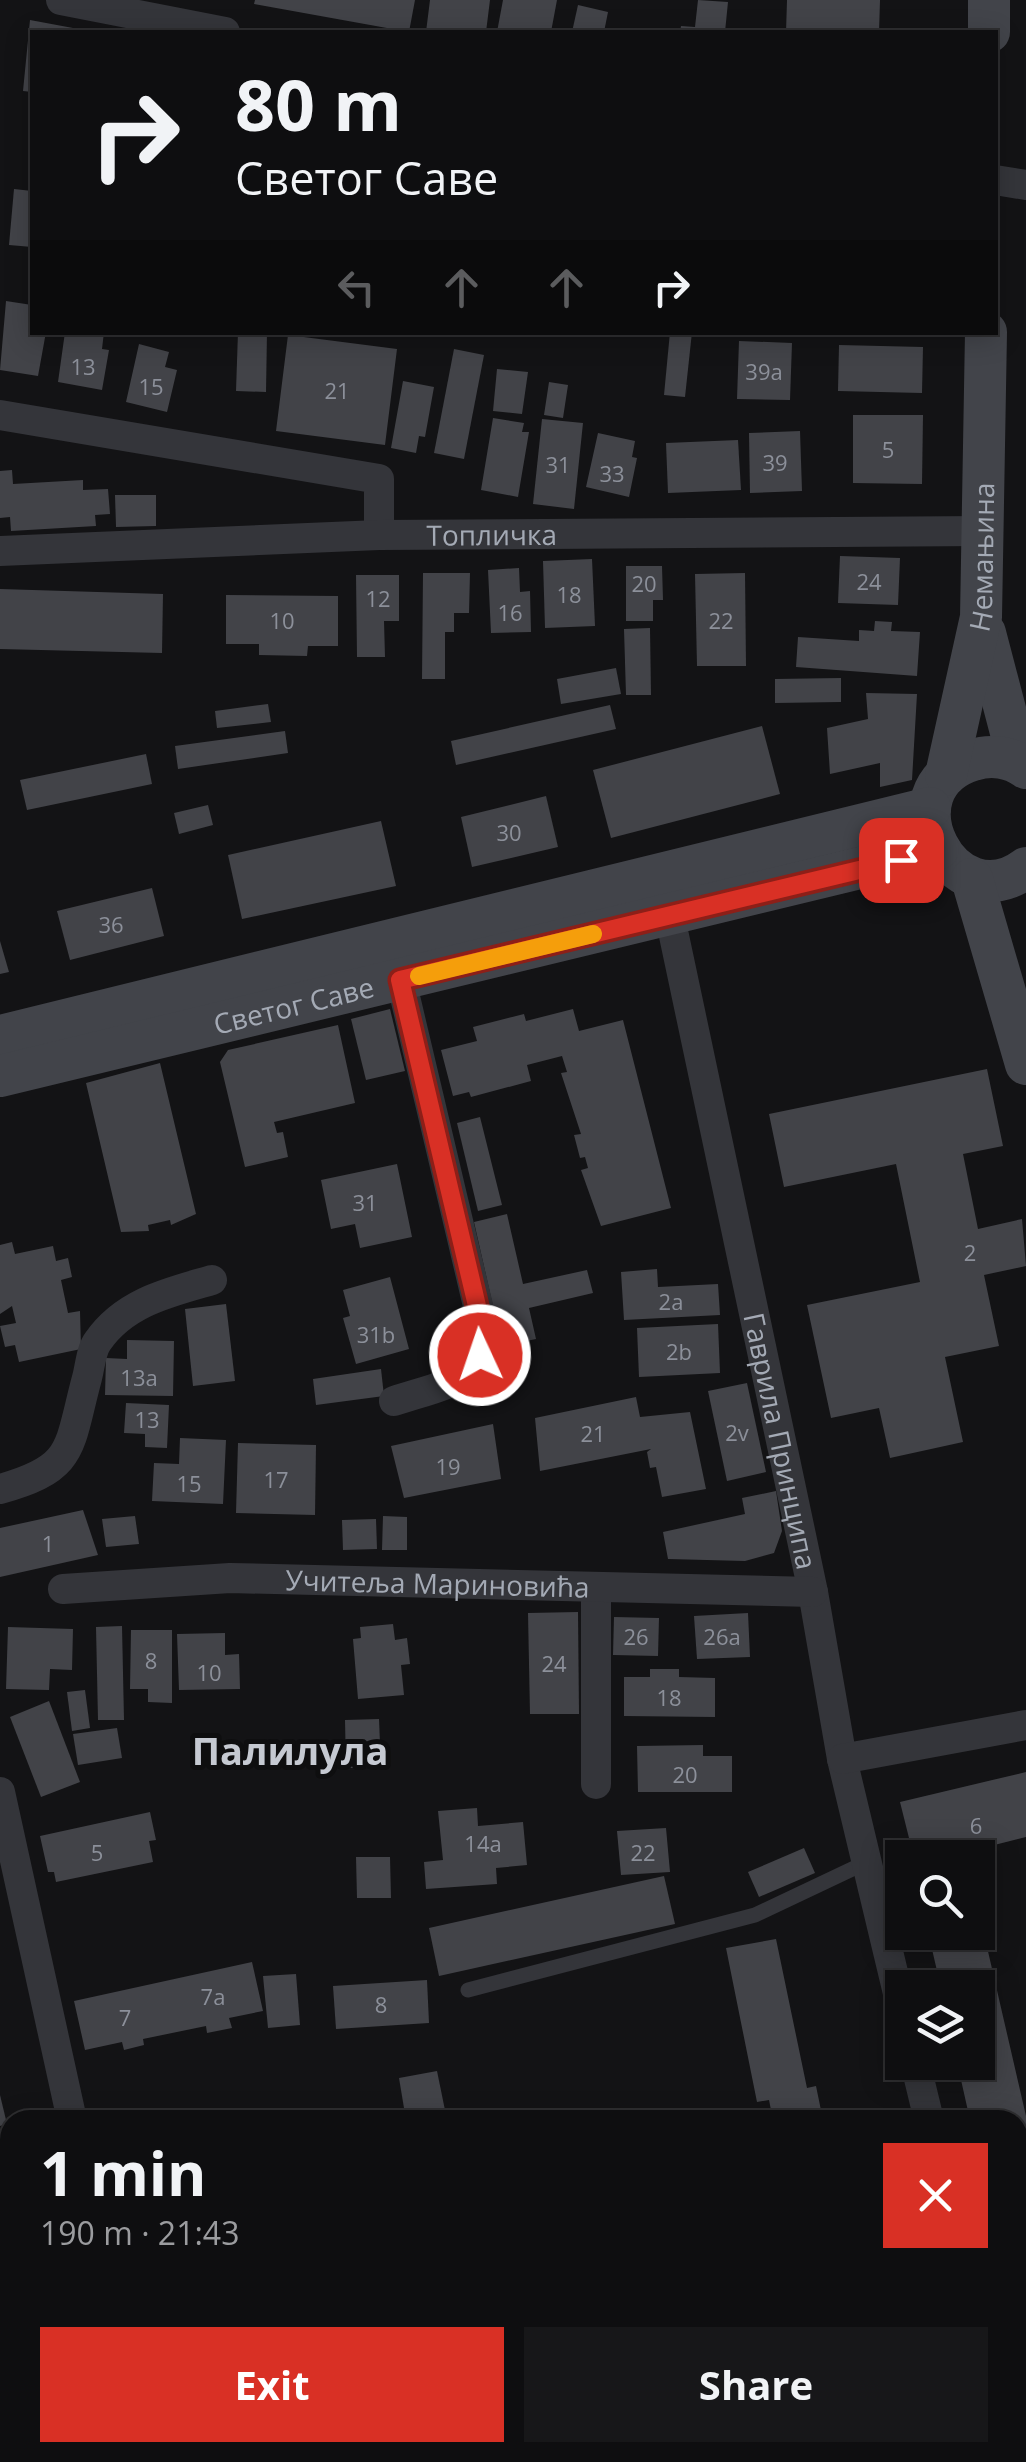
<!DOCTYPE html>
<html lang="en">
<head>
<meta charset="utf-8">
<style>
  body { margin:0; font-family:"Open Sans",sans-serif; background:#171719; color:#f1f3f6; height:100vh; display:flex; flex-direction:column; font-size:38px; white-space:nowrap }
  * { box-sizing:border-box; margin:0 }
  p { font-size:32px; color:#9b9c9f }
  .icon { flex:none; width:55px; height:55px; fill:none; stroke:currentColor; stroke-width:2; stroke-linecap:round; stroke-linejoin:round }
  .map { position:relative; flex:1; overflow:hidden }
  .panel { position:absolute; left:0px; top:2110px; width:1028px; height:352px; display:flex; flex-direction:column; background:#0e0e10; border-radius:30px 30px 0 0; box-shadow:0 5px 25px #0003,0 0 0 2px #2e2e30 }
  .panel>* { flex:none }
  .guide { position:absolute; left:30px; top:30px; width:968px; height:305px; border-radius:0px; box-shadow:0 5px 25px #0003,0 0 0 2px #2e2e30; background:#0e0e10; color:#f1f3f6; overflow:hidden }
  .buttons { position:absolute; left:885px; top:1840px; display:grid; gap:20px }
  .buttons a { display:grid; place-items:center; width:110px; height:110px; border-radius:0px; background:#0e0e10; box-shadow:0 5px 25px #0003,0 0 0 2px #2e2e30; font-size:50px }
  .pin { position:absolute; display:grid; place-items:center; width:85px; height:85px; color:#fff; margin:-42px; border-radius:20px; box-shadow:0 5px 15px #0006 }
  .me { position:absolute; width:110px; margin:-55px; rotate:357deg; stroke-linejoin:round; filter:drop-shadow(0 0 8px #0008) }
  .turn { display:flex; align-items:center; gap:35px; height:210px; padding:0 40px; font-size:45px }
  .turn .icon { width:130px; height:130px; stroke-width:2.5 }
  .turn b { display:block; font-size:70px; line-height:85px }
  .lanes { display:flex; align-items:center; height:95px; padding:0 40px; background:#0003; justify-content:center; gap:50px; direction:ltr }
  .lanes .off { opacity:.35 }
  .round { display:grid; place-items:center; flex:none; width:105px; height:105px; border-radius:0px; background:#171719 }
  .overview { display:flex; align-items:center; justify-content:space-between; height:170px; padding:0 40px }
  h1 { font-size:60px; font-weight:700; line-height:75px }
  .cta { display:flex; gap:20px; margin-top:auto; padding:20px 40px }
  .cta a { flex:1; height:115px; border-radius:0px; background:#d93025; color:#fff; font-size:40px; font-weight:700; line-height:115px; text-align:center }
  .cta a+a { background:#171719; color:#f1f3f6 }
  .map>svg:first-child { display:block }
  .building { fill:#424348 }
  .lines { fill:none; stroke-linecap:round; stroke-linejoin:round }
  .lane { stroke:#34353a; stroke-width:15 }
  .street { stroke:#34353a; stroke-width:30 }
  .secondary { stroke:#42444a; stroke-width:42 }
  .route-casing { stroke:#8d1f18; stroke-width:25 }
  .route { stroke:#d93025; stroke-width:18 }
  .slow { stroke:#f59e0b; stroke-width:18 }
  .labels { text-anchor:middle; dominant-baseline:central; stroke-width:10; stroke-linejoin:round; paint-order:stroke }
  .number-label { font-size:22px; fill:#8c909a }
  .street-label { font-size:28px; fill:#a4aab5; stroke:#0e0e0f }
  .district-label { font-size:38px; font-weight:bold; fill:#c5c9d1; stroke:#0e0e0f }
</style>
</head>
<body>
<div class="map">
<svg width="1026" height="2462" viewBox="0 0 1026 2462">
  <rect width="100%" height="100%" fill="#131315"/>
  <!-- building -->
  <g class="building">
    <path d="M255 0H415L409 32 254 4Z"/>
    <path d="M430 0H490L486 32H426Z"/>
    <path d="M503 0H557L551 32H497Z"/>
    <path d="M698 0 728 2 725 32H680L681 26 695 27Z"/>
    <path d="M787 0H880L879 32H786Z"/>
    <path d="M578 5 608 12 604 32H572Z"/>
    <path d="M30 20 73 28V32H32V92L23 91Z"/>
    <path d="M14 189 32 191V247L9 245Z"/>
    <path d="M6 301 32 305V332H46L38 376 0 370Z"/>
    <path d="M65 332H104L102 349 109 350 102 390 58 382Z"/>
    <path d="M238 332H267L266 392 236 391Z"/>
    <path d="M670 332H692L685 397 664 395Z"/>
    <path d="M288 335 397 349 385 445 276 431Z"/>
    <path d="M739 341 792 343 790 400 737 399Z"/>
    <path d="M139 344 169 352 165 367 177 370 167 412 126 402Z"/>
    <path d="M839 345 923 347 922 393 838 391Z"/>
    <path d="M454 349 484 355 464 459 434 453Z"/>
    <path d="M497 369 528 372 522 414 493 411Z"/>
    <path d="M403 381 434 387 425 437 419 436 416 453 391 448Z"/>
    <path d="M549 382 568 385 563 418 544 415Z"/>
    <path d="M853 415H923L922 484 853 483Z"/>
    <path d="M493 418 524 423 522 432H529L518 497 481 490Z"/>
    <path d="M542 419 583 423 574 509 533 504Z"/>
    <path d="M800 431 802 491 750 493 749 433Z"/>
    <path d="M598 433 635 441 632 457 637 458 629 497 586 487Z"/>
    <path d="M738 440 741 490 668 493 666 443Z"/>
    <path d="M12 470 13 484 83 480V490L108 489 110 514 95 515 96 526 11 531 10 517 0 518V471Z"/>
    <path d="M115 495H156V526L116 527Z"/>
    <path d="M840 556 900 558 898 605 838 603Z"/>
    <path d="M592 559 595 626 545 628 543 561Z"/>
    <path d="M626 566H662L663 600H653V621H626Z"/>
    <path d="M519 568 520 592 530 591 531 632 491 633 488 570Z"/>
    <path d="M423 573H470L469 613H454V632H445V679H422Z"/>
    <path d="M745 573 746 666H697L695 574Z"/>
    <path d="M356 575H399V621H384L385 657H357Z"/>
    <path d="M0 589 163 594 162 653 0 649Z"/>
    <path d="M226 595 338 596V646H308L307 656 259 655V644H226Z"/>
    <path d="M875 621 892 622 891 631 920 632 917 676 796 667 798 637 859 641V630L874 631Z"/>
    <path d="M650 628 651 695H626L624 629Z"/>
    <path d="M616 668 621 694 561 704 557 679Z"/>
    <path d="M841 678V702L775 703V679Z"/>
    <path d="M866 693 917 694 912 780 880 787V763L830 774 827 728 868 719Z"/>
    <path d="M268 704 271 722 217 728 215 711Z"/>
    <path d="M610 705 616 729 456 765 451 741Z"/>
    <path d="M762 726 780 794 611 838 593 770Z"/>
    <path d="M285 731 288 753 178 769 175 746Z"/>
    <path d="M146 754 152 784 27 810 20 780Z"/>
    <path d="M546 796 558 847 472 867 461 817Z"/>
    <path d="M208 805 213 825 179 834 174 813Z"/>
    <path d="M381 821 396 886 242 919 228 855Z"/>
    <path d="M152 888 164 936 70 960 57 911Z"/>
    <path d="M0 941 9 972 0 974Z"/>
    <path d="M390 1009 405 1071 366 1080 351 1019Z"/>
    <path d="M573 1009 579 1031 623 1020 671 1208 601 1226 581 1170 588 1168 585 1157 580 1158 574 1135 581 1134 561 1073 567 1072 562 1056 527 1065 531 1081 471 1097 469 1092 453 1096 441 1050 477 1041 473 1027 524 1014 526 1021Z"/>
    <path d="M338 1025 355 1103 274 1122 277 1133 283 1132 288 1157 245 1167 220 1062 228 1050Z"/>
    <path d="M160 1063 196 1214 171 1225 170 1220 148 1225 149 1231 121 1232 86 1083Z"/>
    <path d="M987 1069 1003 1146 963 1154 978 1229 1022 1219 1026 1266 984 1275 999 1346 945 1357 963 1442 890 1458 879 1408 831 1418 807 1305 920 1282 896 1164 784 1187 769 1114Z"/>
    <path d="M480 1117 502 1205 478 1211 457 1123Z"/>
    <path d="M397 1164 412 1237 360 1248 355 1224 331 1229 321 1180Z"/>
    <path d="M507 1214 523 1284 587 1270 593 1293 529 1308 536 1339 502 1346 474 1222Z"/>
    <path d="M12 1242 15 1254 53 1246 56 1261 68 1258 72 1277 61 1280 68 1313 80 1311 81 1349 19 1362 15 1345 5 1347 0 1326 16 1323 12 1306 0 1314V1245Z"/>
    <path d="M657 1269 658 1287 718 1284 720 1315 624 1320 621 1272Z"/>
    <path d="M390 1277 409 1349 356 1364 343 1318 350 1316 343 1290Z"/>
    <path d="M226 1304 235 1381 193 1386 185 1309Z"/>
    <path d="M718 1324 720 1373 639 1377 637 1328Z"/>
    <path d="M127 1340 174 1341 173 1396 105 1395 106 1358 127 1359Z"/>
    <path d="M381 1369 384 1396 316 1405 313 1379Z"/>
    <path d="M747 1383 766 1472 727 1481 708 1391Z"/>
    <path d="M636 1397 640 1417 690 1412 706 1489 662 1497 656 1467 650 1468 647 1452 651 1449 540 1471 535 1418Z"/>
    <path d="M126 1403 169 1405 167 1448 145 1447V1434L124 1433Z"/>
    <path d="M493 1424 501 1479 404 1498 391 1446Z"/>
    <path d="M180 1438 226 1440 223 1504 152 1501 154 1463 179 1464Z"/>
    <path d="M238 1443 316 1445 315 1515 236 1513Z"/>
    <path d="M776 1491 782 1531 774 1553 745 1561 668 1559 663 1532 745 1514 742 1498Z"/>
    <path d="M83 1510 98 1555 0 1577V1528Z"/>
    <path d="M135 1516 139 1544 106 1547 102 1519Z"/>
    <path d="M383 1516 407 1517V1550H382Z"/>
    <path d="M376 1519 377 1549 343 1550 342 1520Z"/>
    <path d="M578 1612 579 1714H530L528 1613Z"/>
    <path d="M748 1613 750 1657 697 1659 694 1616Z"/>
    <path d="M614 1617 659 1618 658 1656 613 1655Z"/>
    <path d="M393 1624 395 1640 407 1638 410 1664 401 1665 404 1695 358 1699 353 1639 361 1638 360 1627Z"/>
    <path d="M122 1626 124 1720H98L96 1627Z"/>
    <path d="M8 1627 73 1629 72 1670 50 1669 49 1690 6 1689Z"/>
    <path d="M131 1630H172V1703L148 1702V1689H130Z"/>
    <path d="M225 1633V1655L239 1654 240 1689 179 1690 177 1634Z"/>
    <path d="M650 1669H679V1677L715 1678V1717L624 1716V1677H650Z"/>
    <path d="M85 1690 90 1728 72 1731 67 1692Z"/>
    <path d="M49 1701 80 1782 41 1797 10 1717Z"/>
    <path d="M379 1719 381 1768H346L345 1720Z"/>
    <path d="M117 1728 122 1758 78 1765 73 1734Z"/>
    <path d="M703 1745V1756H732V1792H638L637 1746Z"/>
    <path d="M1026 1772V1837L943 1858H914L900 1802Z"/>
    <path d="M477 1808 478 1826 523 1822 527 1865 496 1868 497 1884 426 1889 424 1862 443 1860 438 1811Z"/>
    <path d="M150 1812 156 1840 149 1841 153 1862 56 1882 54 1872H48L40 1836Z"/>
    <path d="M666 1828 670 1872 621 1875 617 1831Z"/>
    <path d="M804 1848 815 1873 759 1897 748 1872Z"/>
    <path d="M356 1857H390L391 1898H357Z"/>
    <path d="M664 1876 675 1924 439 1976 429 1928Z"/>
    <path d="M978 1908 1026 2116V2155L1018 2157V2120H970L957 2062H978V1988H941L928 1932H978Z"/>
    <path d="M776 1939 807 2088 816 2086 823 2120H773L769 2100 757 2102 726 1948Z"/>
    <path d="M252 1962 263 2011 229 2018 232 2028 207 2033 206 2026 143 2039 144 2045 124 2050 122 2042 85 2050 74 2001Z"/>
    <path d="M296 1974 300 2025 268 2028 263 1976Z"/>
    <path d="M427 1980 429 2023 336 2029 333 1986Z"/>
    <path d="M437 2071 447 2120H406L399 2078Z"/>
    <path d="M0 2095 7 2124 0 2126Z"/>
    <path d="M5 2185 10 2250 0 2252V2186Z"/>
    <path d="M1026 2218V2276L1018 2278V2220Z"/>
    <path d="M10 2309V2375L6 2376 0 2311Z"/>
    <path d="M12 2452H59L61 2462H14Z"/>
    <path d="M414 2452H464L465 2462H416Z"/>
    <path d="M528 2452H578L580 2462H530Z"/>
    <path d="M880 2452H921L923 2462H883Z"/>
  </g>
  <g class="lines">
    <!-- lane -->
    <path class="lane" d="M468 1990 755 1915 867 1862"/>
    <!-- street -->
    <g class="street">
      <path d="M61 0 225 32"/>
      <path d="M995 180 1026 185"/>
      <path d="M0 415 379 479V535"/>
      <path id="s1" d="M0 551 379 535 984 531"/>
      <path id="s2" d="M666 898 813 1592 842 1759 902 2010"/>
      <path d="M394 1401C452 1382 489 1382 479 1310L401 980"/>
      <path d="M0 1489C76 1468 68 1448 87 1378 90 1367 91 1350 98 1341 125 1302 170 1292 212 1280"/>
      <path d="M596 1587V1784"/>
      <path id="s3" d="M63 1589 230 1578 813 1592"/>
      <path d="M842 1759 1026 1725"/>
      <path d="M0 1792 72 2120"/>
      <path d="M915 2062 929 2120"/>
      <path d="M142 2452 144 2462"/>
      <path d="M993 2452 995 2462"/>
    </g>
    <!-- secondary -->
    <g class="secondary">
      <path d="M989 32V0"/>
      <path d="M985 633 1019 763"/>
      <path d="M1026 768C1011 757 991 754 973 760 882 788 952 923 1026 868"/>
      <path id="s4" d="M946 775 981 617 986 332"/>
      <path d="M972 879 1026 1064"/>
      <path d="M0 1036 930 808"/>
      <path id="s5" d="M0 1076 938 849"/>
    </g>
  </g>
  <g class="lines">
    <defs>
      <path id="route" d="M480 1355 478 1310 400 980 901 860"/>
    </defs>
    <!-- route casing -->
    <use href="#route" class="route-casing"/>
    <!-- route -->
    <use href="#route" class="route"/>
    <!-- slow -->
    <path class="slow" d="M419 976 593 934"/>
  </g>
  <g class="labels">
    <!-- number labels -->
    <g class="number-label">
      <text x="83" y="366">13</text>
      <text x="764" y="371">39a</text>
      <text x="151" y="386">15</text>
      <text x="337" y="390">21</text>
      <text x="888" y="449">5</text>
      <text x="775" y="462">39</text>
      <text x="558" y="464">31</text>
      <text x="612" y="473">33</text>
      <text x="869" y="581">24</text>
      <text x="644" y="583">20</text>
      <text x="569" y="594">18</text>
      <text x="378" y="598">12</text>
      <text x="510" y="612">16</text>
      <text x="282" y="620">10</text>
      <text x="721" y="620">22</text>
      <text x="509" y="832">30</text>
      <text x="111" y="924">36</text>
      <text x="365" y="1202">31</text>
      <text x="970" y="1252">2</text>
      <text x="671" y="1301">2a</text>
      <text x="376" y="1334">31b</text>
      <text x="679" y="1351">2b</text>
      <text x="139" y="1377">13a</text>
      <text x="147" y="1419">13</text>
      <text x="737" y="1432">2v</text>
      <text x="593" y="1433">21</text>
      <text x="448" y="1466">19</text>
      <text x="276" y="1479">17</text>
      <text x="189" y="1483">15</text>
      <text x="48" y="1543">1</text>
      <text x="636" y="1636">26</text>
      <text x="722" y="1636">26a</text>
      <text x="151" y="1660">8</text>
      <text x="554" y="1663">24</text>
      <text x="209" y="1672">10</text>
      <text x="669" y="1697">18</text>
      <text x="685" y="1774">20</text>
      <text x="976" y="1825">6</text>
      <text x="483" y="1843">14a</text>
      <text x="97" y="1852">5</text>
      <text x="643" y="1852">22</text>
      <text x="213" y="1996">7a</text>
      <text x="381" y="2004">8</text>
      <text x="125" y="2017">7</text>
    </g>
    <!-- street labels -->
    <g class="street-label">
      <text stroke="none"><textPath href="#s1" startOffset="492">Топличка</textPath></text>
      <text stroke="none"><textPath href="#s4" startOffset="222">Немањина</textPath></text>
      <text stroke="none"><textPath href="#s5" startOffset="302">Светог Саве</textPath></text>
      <text stroke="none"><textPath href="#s2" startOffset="555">Гаврила Принципа</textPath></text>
      <text stroke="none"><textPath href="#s3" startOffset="375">Учитеља Мариновића</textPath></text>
    </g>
    <!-- district labels -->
    <g class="district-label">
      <text x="290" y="1750">Палилула</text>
    </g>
  </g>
</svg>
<div class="buttons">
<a><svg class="icon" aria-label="search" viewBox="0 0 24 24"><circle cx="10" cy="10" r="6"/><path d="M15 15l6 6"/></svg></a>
<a><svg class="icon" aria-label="layers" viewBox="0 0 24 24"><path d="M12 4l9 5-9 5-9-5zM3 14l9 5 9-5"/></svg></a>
</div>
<div class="pin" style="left:901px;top:860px;background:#d93025"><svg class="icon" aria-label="arrive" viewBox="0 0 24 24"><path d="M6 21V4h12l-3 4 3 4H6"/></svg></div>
<svg class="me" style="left:480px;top:1355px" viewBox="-20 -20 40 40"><circle r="17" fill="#d93025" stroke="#fff" stroke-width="3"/><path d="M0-11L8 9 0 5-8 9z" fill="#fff"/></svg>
<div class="guide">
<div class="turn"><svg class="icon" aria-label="right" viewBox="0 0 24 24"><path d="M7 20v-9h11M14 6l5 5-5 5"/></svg><div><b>80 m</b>Светог Саве</div></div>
<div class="lanes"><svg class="icon off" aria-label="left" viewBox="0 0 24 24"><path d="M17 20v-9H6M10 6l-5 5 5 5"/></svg><svg class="icon off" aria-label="ahead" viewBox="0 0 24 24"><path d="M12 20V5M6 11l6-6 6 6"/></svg><svg class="icon off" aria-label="ahead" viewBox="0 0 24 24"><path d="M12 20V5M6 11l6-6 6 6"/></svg><svg class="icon" aria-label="right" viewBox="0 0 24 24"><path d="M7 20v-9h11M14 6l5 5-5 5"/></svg></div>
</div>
<section class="panel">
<div class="overview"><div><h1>1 min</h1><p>190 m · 21:43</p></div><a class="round" style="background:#d93025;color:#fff"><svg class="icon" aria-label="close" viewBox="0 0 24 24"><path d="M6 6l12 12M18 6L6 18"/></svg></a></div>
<div class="cta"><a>Exit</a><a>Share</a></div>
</section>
</div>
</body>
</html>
